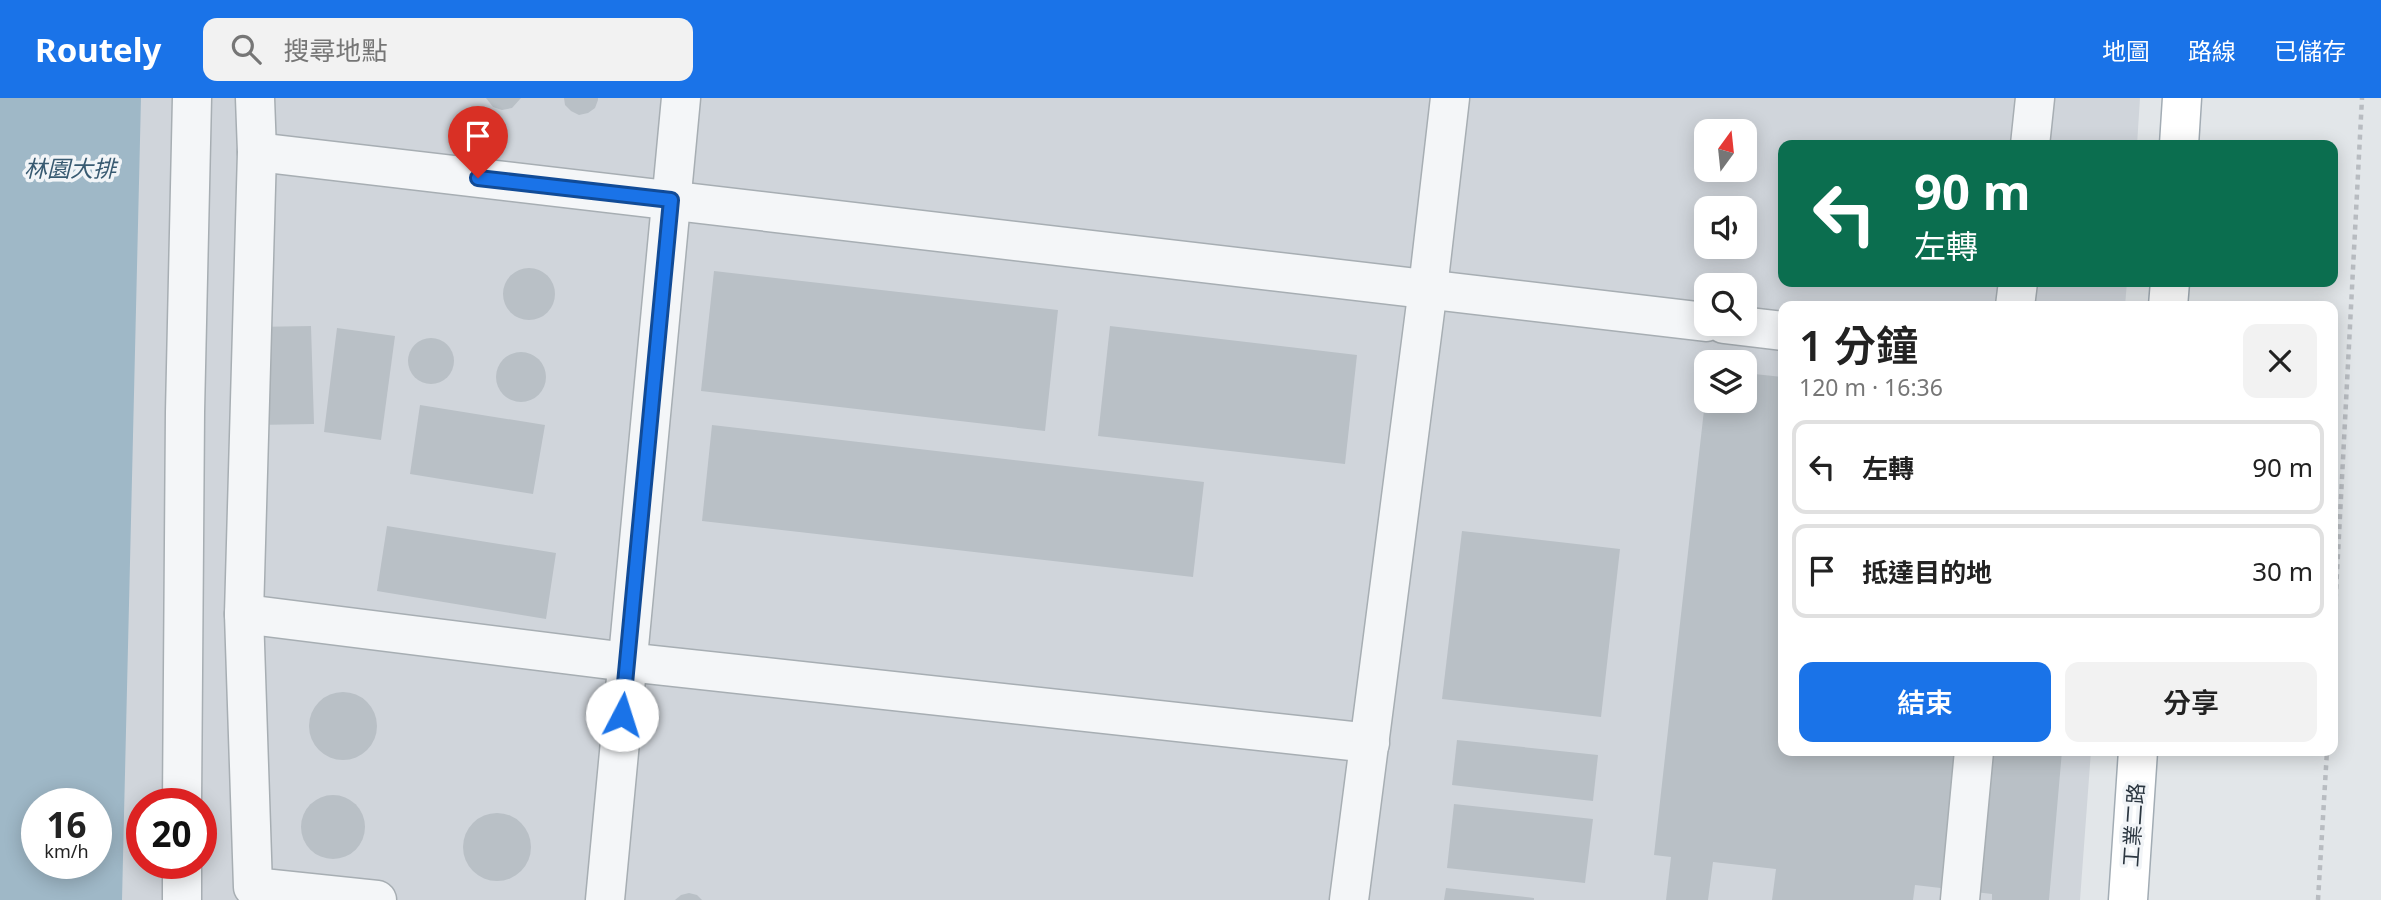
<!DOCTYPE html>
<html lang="zh-TW">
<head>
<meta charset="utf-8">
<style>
  body { margin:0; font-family:"Noto Sans","Noto Sans TC",sans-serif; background:#f2f2f2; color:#222; height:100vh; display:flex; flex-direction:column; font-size:26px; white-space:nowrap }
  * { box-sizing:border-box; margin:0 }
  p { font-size:23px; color:#767676 }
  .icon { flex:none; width:38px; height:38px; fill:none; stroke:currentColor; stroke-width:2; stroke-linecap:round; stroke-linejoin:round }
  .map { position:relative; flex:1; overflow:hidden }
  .sheet { position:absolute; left:1778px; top:203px; width:560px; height:455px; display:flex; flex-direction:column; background:#fff; border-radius:14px; box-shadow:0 4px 18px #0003 }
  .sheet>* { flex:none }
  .banner { position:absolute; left:1778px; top:42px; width:560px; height:147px; border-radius:14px; box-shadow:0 4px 18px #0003; background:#0b6e4f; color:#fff; overflow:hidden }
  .needle { width:46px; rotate:15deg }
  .tools { position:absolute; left:1694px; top:21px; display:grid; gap:14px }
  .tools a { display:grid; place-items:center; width:63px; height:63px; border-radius:14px; background:#fff; box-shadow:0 4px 18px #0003; font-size:35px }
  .speed { position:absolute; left:21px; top:690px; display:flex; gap:14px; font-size:35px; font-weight:700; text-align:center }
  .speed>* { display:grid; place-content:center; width:91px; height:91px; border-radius:50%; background:#fff; box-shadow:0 4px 18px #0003; line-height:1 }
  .speed small { font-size:18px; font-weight:400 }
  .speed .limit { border:10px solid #d22; background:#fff; color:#111 }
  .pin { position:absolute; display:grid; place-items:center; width:60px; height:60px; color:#fff; margin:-72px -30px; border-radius:50% 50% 50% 0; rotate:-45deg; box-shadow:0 0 7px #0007 }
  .pin .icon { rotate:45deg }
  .me { position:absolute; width:77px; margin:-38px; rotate:5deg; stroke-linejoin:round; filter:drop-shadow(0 0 5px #0008) }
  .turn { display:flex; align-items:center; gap:24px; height:147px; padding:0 21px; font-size:32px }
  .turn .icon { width:91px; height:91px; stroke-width:2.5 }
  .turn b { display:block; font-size:49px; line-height:60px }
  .round { display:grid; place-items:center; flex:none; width:74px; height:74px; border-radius:14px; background:#f2f2f2 }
  .headline { display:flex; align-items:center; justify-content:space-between; height:119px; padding:0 21px }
  h1 { font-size:42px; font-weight:600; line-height:52px }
  .button { display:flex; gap:14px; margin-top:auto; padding:14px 21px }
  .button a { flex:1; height:80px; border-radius:14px; background:#1a73e8; color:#fff; font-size:28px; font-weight:600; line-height:80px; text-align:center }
  .button a+a { background:#f2f2f2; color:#222 }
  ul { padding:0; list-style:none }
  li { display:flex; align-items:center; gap:21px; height:94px; margin:0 14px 10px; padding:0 7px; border:4px solid #e0e0e0; border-radius:14px }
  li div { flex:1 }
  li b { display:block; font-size:26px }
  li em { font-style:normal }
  header { display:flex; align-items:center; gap:42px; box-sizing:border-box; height:98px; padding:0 35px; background:#1a73e8; color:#fff }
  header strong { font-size:33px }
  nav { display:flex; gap:38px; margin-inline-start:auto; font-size:24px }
  .search { width:490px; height:63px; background:#f2f2f2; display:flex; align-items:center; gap:18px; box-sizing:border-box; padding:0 24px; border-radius:14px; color:#767676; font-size:26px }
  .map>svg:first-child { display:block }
  .built { fill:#d0d5db; fill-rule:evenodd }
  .water { fill:#9fb8c7; fill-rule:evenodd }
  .building { fill:#b9c0c6 }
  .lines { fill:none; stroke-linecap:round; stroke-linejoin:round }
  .minor-casing { stroke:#a7aeb3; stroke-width:41 }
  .major-casing { stroke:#a2acb4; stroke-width:41 }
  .path { stroke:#b8bcc1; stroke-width:4.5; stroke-dasharray:5 5; stroke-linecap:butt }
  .minor { stroke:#f4f6f8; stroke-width:38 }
  .major { stroke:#fff; stroke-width:38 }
  .route-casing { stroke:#114b97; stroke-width:18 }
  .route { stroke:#1a73e8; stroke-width:12 }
  .labels { text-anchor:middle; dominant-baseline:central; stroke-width:7; stroke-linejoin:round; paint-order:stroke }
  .street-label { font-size:21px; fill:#2b3640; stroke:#f1f4f7 }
  .water-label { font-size:23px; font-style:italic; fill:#385a71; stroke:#f1f4f7 }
</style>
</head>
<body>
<header>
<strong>Routely</strong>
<div class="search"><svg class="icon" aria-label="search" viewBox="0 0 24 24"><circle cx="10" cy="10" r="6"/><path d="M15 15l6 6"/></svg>搜尋地點</div>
<nav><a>地圖</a><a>路線</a><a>已儲存</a></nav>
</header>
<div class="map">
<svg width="2381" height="802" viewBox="0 0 2381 802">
  <rect width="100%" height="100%" fill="#e2e6e9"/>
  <!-- built -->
  <path class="built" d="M0 0H2140L2137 47H1783V184H2127L2125 208H1783V653H2091L2080 802H0ZM1706 33H1745V72H1706ZM1706 110H1745V149H1706ZM1706 187H1745V226H1706ZM1706 264H1745V303H1706ZM37 705H96V765H37ZM142 705H201V765H142Z"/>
  <!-- water -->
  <path class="water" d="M0 0H141L122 802H0ZM96 705V765H37V705Z"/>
  <!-- building -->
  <g class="building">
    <path d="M486 0H521L512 10 502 12 493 9Z"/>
    <path d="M564 0H598V2L595 10 588 15 579 17 571 13 565 7Z"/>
    <circle cx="529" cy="196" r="26"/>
    <path d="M714 173 1058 212 1045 333 701 293Z"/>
    <path d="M311 228 314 326 256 327 253 229Z"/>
    <path d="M1110 228 1357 257 1345 366 1098 338Z"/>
    <path d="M337 230 395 238 381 342 324 334Z"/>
    <circle cx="431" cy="263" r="23"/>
    <circle cx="521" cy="279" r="25"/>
    <path d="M1745 275 1783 279V653H2062L2049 802H1992V796L1915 787 1913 802H1772L1776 771 1713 764 1708 802H1666L1671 759 1654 757 1705 303H1745Z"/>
    <path d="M420 307 545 327 533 396 410 376Z"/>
    <path d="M712 327 1204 384 1193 479 702 423Z"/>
    <path d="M387 428 556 455 546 521 377 493Z"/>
    <path d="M1462 433 1620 451 1601 619 1442 601Z"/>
    <circle cx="343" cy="628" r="34"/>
    <path d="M1457 642 1598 657 1593 703 1452 687Z"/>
    <circle cx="333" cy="729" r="32"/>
    <path d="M1454 706 1593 721 1585 785 1447 770Z"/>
    <circle cx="497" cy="749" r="34"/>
    <path d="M1446 790 1534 800V802H1444Z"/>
    <path d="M689 795 697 797 702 802H675L681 797Z"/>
  </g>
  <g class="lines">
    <defs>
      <g id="minor">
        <path d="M255 0 257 54 244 516 253 789 377 802"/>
        <path d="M2030 47 2035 0"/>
        <path d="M257 54 1706 224"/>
        <path d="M2015 208 2018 184"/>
        <path d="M1724 226 1783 233"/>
        <path d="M244 516 627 564 1370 645"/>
        <path d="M182 705 185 314 192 0"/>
        <path d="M182 765V802"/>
        <path d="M605 802 681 0"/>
        <path d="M1349 802 1428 190 1450 0"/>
        <path d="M1960 802 1974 653"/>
      </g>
      <g id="major">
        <path d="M2179 47 2182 0"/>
        <path d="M2168 208 2170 184"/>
        <path d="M2128 802 2138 653"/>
      </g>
    </defs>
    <!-- minor casing -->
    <use href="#minor" class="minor-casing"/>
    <!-- major casing -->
    <use href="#major" class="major-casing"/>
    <!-- path -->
    <g class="path">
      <path d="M2333 551 2362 0"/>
      <path d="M2318 802 2327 653"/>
    </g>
    <!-- minor -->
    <use href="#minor" class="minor"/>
    <!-- major -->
    <use href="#major" class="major"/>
  </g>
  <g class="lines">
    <defs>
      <path id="route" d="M478 80 671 102 622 617"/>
    </defs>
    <!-- route casing -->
    <use href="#route" class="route-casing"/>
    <!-- route -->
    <use href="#route" class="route"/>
  </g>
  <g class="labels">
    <!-- street labels -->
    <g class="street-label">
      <text transform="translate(2133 727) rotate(-86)">工業二路</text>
    </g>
    <!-- water labels -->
    <g class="water-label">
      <text x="70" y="70">林園大排</text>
    </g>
  </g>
</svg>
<div class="tools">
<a><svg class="needle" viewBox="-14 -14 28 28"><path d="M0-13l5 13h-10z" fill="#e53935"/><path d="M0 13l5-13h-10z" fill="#767676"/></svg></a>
<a><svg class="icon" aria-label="sound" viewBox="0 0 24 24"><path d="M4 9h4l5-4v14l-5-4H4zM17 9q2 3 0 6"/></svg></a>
<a><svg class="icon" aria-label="search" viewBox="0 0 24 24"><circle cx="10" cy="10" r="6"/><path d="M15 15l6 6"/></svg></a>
<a><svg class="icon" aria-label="layers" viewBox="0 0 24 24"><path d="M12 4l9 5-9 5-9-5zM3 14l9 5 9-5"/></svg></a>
</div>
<div class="speed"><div>16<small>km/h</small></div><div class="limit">20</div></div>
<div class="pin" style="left:478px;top:80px;background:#d93025"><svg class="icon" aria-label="arrive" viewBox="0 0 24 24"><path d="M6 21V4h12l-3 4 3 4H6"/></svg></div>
<svg class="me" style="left:622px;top:617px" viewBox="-20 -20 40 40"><circle r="19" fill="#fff"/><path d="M0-13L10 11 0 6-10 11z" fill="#1a73e8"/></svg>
<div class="banner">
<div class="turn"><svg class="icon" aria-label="left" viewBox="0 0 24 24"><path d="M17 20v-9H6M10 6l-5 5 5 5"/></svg><div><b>90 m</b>左轉</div></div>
</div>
<section class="sheet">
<div class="headline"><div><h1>1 分鐘</h1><p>120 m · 16:36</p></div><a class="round"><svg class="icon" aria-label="close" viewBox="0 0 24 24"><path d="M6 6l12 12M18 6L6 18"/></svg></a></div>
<ul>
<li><svg class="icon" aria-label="left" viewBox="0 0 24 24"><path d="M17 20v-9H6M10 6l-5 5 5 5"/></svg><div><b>左轉</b></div><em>90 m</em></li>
<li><svg class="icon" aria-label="arrive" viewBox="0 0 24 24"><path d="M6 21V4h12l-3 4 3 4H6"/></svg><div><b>抵達目的地</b></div><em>30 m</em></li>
</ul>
<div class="button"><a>結束</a><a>分享</a></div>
</section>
</div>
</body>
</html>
